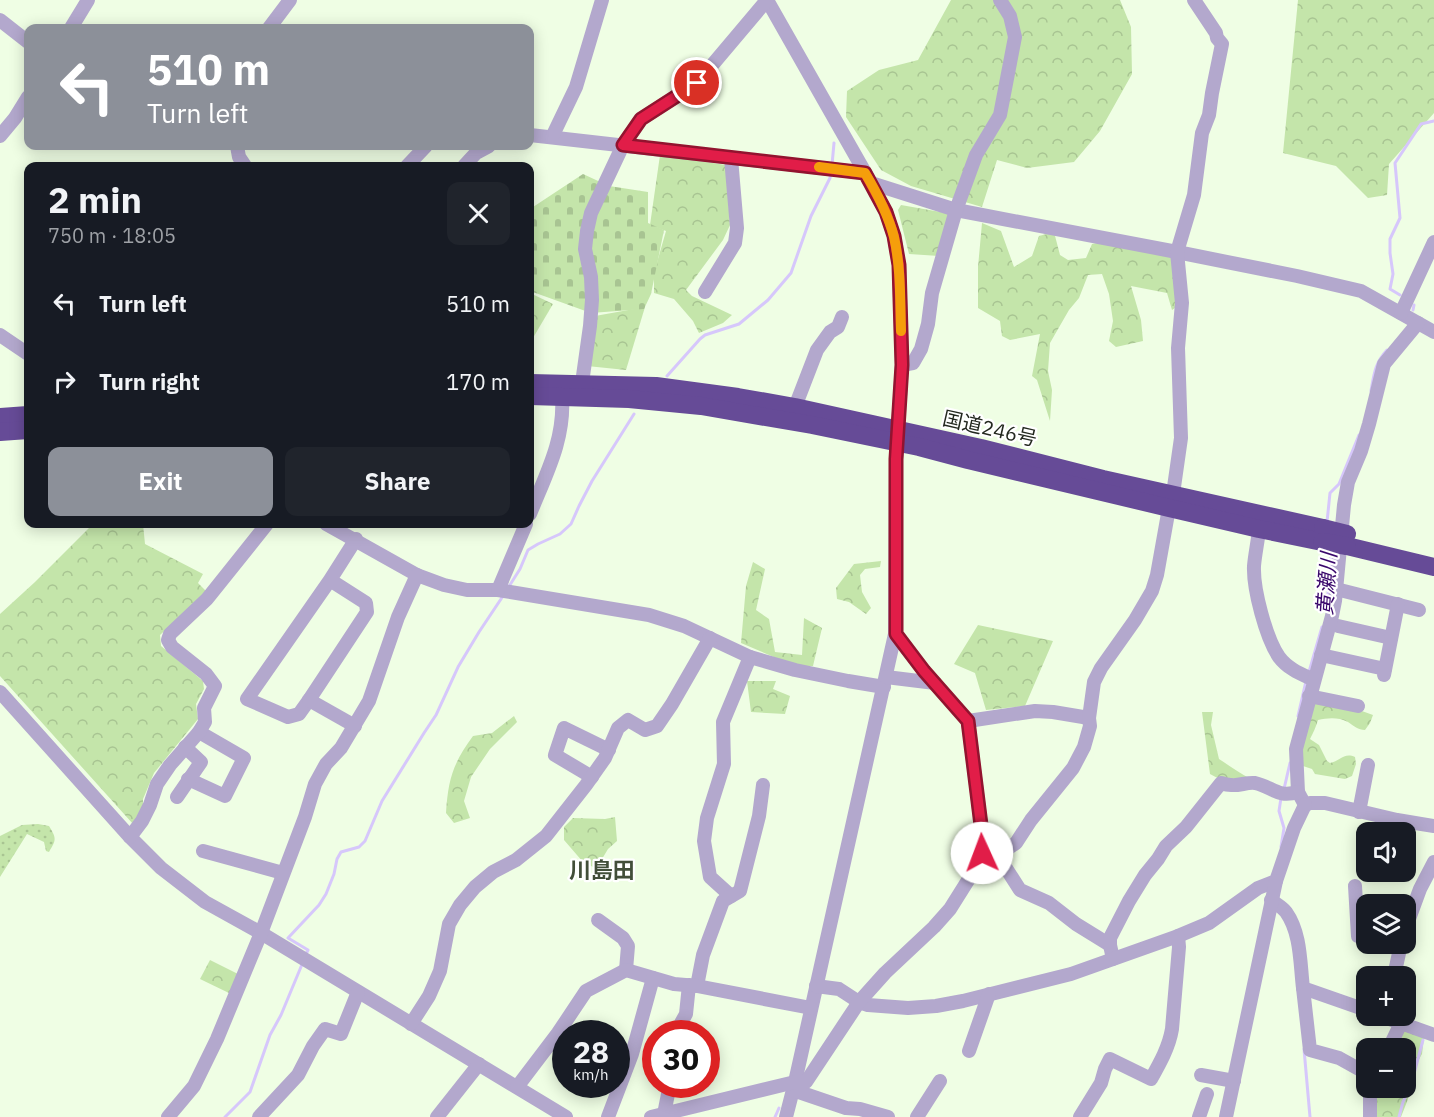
<!DOCTYPE html>
<html lang="en">
<head>
<meta charset="utf-8">
<style>
  body { margin:0; font-family:"IBM Plex Sans","Noto Sans JP",sans-serif; background:#20242c; color:#f1f3f6; height:100vh; display:flex; flex-direction:column; font-size:22px; white-space:nowrap }
  * { box-sizing:border-box; margin:0 }
  p { font-size:20px; color:#9ea1a6 }
  .icon { flex:none; width:33px; height:33px; fill:none; stroke:currentColor; stroke-width:2; stroke-linecap:round; stroke-linejoin:round }
  .map { position:relative; flex:1; overflow:hidden }
  .details { position:absolute; left:24px; top:162px; width:510px; height:366px; display:flex; flex-direction:column; background:#171b24; border-radius:12px; box-shadow:0 3px 15px #0003 }
  .details>* { flex:none }
  .top-card { position:absolute; left:24px; top:24px; width:510px; height:126px; border-radius:12px; box-shadow:0 3px 15px #0003; background:#8c9099; color:#fff; overflow:hidden }
  .tools { position:absolute; left:1356px; top:822px; display:grid; gap:12px }
  .tools a { display:grid; place-items:center; width:60px; height:60px; border-radius:12px; background:#171b24; box-shadow:0 3px 15px #0003; font-size:30px }
  .speed { position:absolute; left:552px; top:1020px; display:flex; gap:12px; font-size:30px; font-weight:700; text-align:center }
  .speed>* { display:grid; place-content:center; width:78px; height:78px; border-radius:50%; background:#171b24; box-shadow:0 3px 15px #0003; line-height:1 }
  .speed small { font-size:15px; font-weight:400 }
  .speed .limit { border:9px solid #d22; background:#fff; color:#111 }
  .pin { position:absolute; display:grid; place-items:center; width:51px; height:51px; color:#fff; margin:-26px; border:3px solid #fff; border-radius:50%; box-shadow:0 2px 6px #0007 }
  .me { position:absolute; width:66px; margin:-33px; rotate:358deg; stroke-linejoin:round; filter:drop-shadow(0 0 4px #0008) }
  .turn { display:flex; align-items:center; gap:21px; height:126px; padding:0 24px; font-size:27px }
  .turn .icon { width:78px; height:78px; stroke-width:2.5 }
  .turn b { display:block; font-size:42px; line-height:51px }
  .round { display:grid; place-items:center; flex:none; width:63px; height:63px; border-radius:12px; background:#20242c }
  .summary { display:flex; align-items:center; justify-content:space-between; height:102px; padding:0 24px }
  h1 { font-size:36px; font-weight:700; line-height:45px }
  .button { display:flex; gap:12px; margin-top:auto; padding:12px 24px }
  .button a { flex:1; height:69px; border-radius:12px; background:#8c9099; color:#fff; font-size:24px; font-weight:700; line-height:69px; text-align:center }
  .button a+a { background:#20242c; color:#f1f3f6 }
  ul { padding:0; list-style:none }
  li { display:flex; align-items:center; gap:18px; height:78px; padding:0 24px }
  li div { flex:1 }
  li b { display:block; font-size:22px }
  li em { font-style:normal }
  .map>svg:first-child { display:block }
  .grass { fill:url(#grass-dots) }
  .forest { fill:url(#forest-crowns) }
  .cemetery { fill:url(#cemetery-stones) }
  .lines { fill:none; stroke-linecap:round; stroke-linejoin:round }
  .stream { stroke:#d6c7fb; stroke-width:3 }
  .minor { stroke:#b3a8cd; stroke-width:14 }
  .highway { stroke:#664b97; stroke-width:18 }
  .highway-bridge { stroke:#664b97; stroke-width:18 }
  .route-casing { stroke:#92132f; stroke-width:15 }
  .route { stroke:#e11d48; stroke-width:10 }
  .slow { stroke:#f59e0b; stroke-width:10 }
  .labels { text-anchor:middle; dominant-baseline:central; stroke-width:4.5; stroke-linejoin:round; paint-order:stroke }
  .street-label { font-size:20px; fill:#242920; stroke:#fff }
  .water-label { font-size:21px; font-style:italic; fill:#39076b; stroke:#fff }
  .quarter-label { font-size:22px; font-weight:bold; fill:#424e39; stroke:#fff }
</style>
</head>
<body>
<div class="map">
<svg width="1434" height="1117" viewBox="0 0 1434 1117">
  <defs>
    <pattern id="grass-dots" width="8" height="8" patternUnits="userSpaceOnUse" patternTransform="scale(1.5)"><rect width="8" height="8" fill="#c4e5aa"/><path d="M2 2h.1M6 6h.1" fill="none" stroke="#a8c492" stroke-width="1.8" stroke-linecap="round"/></pattern>
    <pattern id="forest-crowns" width="20" height="18" patternUnits="userSpaceOnUse" patternTransform="scale(1.5)"><rect width="20" height="18" fill="#c4e5aa"/><path d="M2 6a3 3 0 1 1 6 0M12 15a3 3 0 1 1 6 0" fill="none" stroke="#a8c492"/></pattern>
    <pattern id="cemetery-stones" width="16" height="16" patternUnits="userSpaceOnUse" patternTransform="scale(1.5)"><rect width="16" height="16" fill="#c4e5aa"/><path d="M2 7V4a2 2 0 0 1 4 0v3zM10 15v-3a2 2 0 0 1 4 0v3z" fill="#a8c492"/></pattern>
  </defs>
  <rect width="100%" height="100%" fill="#effee4"/>
  <!-- grass -->
  <path class="grass" d="M38 824 49 826C57 839 56 840 49 852L46 851 44 842 27 834 0 877V836L22 825Z"/>
  <!-- forest -->
  <g class="forest">
    <path d="M951 0H1120L1131 27 1132 74 1100 131 1074 162 1027 168 997 160 982 207 911 186 881 170 846 117 847 91 879 70 918 60Z"/>
    <path d="M1298 0H1434V113L1389 164 1387 195 1368 198 1336 166 1283 153Z"/>
    <path d="M660 155 726 165 730 225 723 240 686 290 692 296 732 315 723 323 699 333 693 321 674 299 654 293V273L666 231 650 225Z"/>
    <path d="M901 205 952 214 939 256 909 254 898 210Z"/>
    <path d="M982 223 1001 231 1014 267 1032 256 1039 236 1054 232 1060 255 1068 260 1086 258 1092 244 1107 241 1174 257 1178 306 1172 310 1167 293 1131 286 1141 320 1143 341 1116 347 1109 341 1113 321 1109 294 1102 274 1088 275 1079 298 1069 310 1050 343 1048 371 1052 390 1050 421 1037 380 1032 376 1040 334 1010 340 1002 336 1000 321 978 308V267Z"/>
    <path d="M530 293 553 304 530 343Z"/>
    <path d="M645 307 626 370 587 366 595 316Z"/>
    <path d="M93 524H143L145 544 203 574 198 583 207 592 160 635 161 646 203 681 204 689 196 704 198 719 154 773 143 799V805L133 824 0 676V614L35 582Z"/>
    <path d="M881 561 880 567 865 569 860 575 862 592 871 608 866 614 849 602 837 599 836 588 854 564Z"/>
    <path d="M753 562 765 569 756 610 769 619 775 652 802 655 804 618 822 628 813 666H795L741 643 746 586Z"/>
    <path d="M978 625 1053 641 1025 706 986 710 975 673 954 664Z"/>
    <path d="M747 681H776L773 689 790 696 785 714 751 712Z"/>
    <path d="M1318 701 1348 706 1373 715 1370 723 1365 730C1358 730 1354 726 1348 722 1338 717 1328 718 1318 720 1316 727 1313 733 1310 739L1319 745 1327 761 1330 763C1340 761 1344 752 1355 757L1356 764 1352 776 1345 779 1315 774 1312 769 1303 766 1300 758 1311 707Z"/>
    <path d="M1202 712H1213L1211 725 1219 759C1230 766 1239 773 1251 779L1223 781 1210 774Z"/>
    <path d="M514 716 517 722 490 749 471 777 464 801 470 818 454 823 446 813C448 780 453 763 473 736L492 733Z"/>
    <path d="M615 817 617 841 608 849 602 859 605 873 583 862 564 840V827L573 818 605 819Z"/>
    <path d="M210 960 240 975 231 994 200 979Z"/>
    <path d="M1402 1027 1424 1037 1422 1054 1415 1066 1414 1076 1409 1090 1408 1099 1401 1117H1372L1376 1088H1406V1048H1392Z"/>
  </g>
  <!-- cemetery -->
  <path class="cemetery" d="M583 174 609 186 648 192V223L664 230 651 294 644 309 591 313 530 291V209Z"/>
  <g class="lines">
    <!-- stream -->
    <g class="stream">
      <path d="M832 165 834 143"/>
      <path d="M1400 295 1390 289 1393 274 1390 253V239L1400 218 1395 163 1421 124 1434 121"/>
      <path d="M1413 310 1414 305"/>
      <path d="M667 376 700 339 705 335 739 324 768 300 791 273 811 216 830 178 831 172"/>
      <path d="M1371 391C1374 374 1375 363 1387 350"/>
      <path d="M1327 522 1330 493 1339 484 1359 435"/>
      <path d="M508 588 520 569 528 550 538 544 560 534 571 524 579 506 592 481 634 414"/>
      <path d="M1326 611 1331 565 1330 549"/>
      <path d="M1309 672 1322 627"/>
      <path d="M1298 716 1306 681"/>
      <path d="M1284 789 1290 763"/>
      <path d="M1281 847 1284 828 1279 811 1281 798"/>
      <path d="M305 956 308 950 288 938 319 905 326 894 334 874 337 859 341 852 359 847 365 841 382 801 424 733 436 715 458 667 479 632 503 596"/>
      <path d="M1304 1049 1310 1117"/>
      <path d="M225 1117 250 1092 270 1035 281 1015 303 962"/>
      <path d="M775 1117 779 1108"/>
      <path d="M1399 1117 1403 1102 1411 1085 1423 1040"/>
    </g>
    <!-- minor -->
    <g class="minor">
      <path d="M767 0 871 183 886 212 894 236 899 265 902 365 896 459 895 634 795 1082 786 1117"/>
      <path d="M0 20 28 42"/>
      <path d="M71 28 88 0"/>
      <path d="M269 28 290 0"/>
      <path d="M530 135 865 173"/>
      <path d="M0 136 15 118 28 97"/>
      <path d="M552 137 576 87 602 0"/>
      <path d="M237 146 239 157 245 166"/>
      <path d="M407 166 426 146"/>
      <path d="M464 166 476 153 489 146"/>
      <path d="M871 183 956 210 1177 252 1297 276 1361 291 1434 332"/>
      <path d="M705 292 735 243 737 228 731 158"/>
      <path d="M1401 313 1434 242"/>
      <path d="M0 335 28 354"/>
      <path d="M902 365 913 363 921 349 928 324 932 293 956 210 976 155 1000 115 1015 37 1010 16 1000 0"/>
      <path d="M582 383 590 326 592 300 591 277 585 249 587 231 591 213 623 145 641 119 697 83 767 0"/>
      <path d="M795 407 817 350 830 332 838 327 842 317"/>
      <path d="M530 514C546 474 565 440 562 396"/>
      <path d="M326 524 417 575 444 585 467 590H498L649 615 684 626 750 657 795 670 848 681 884 687"/>
      <path d="M1259 529C1258 541 1255 554 1254 566 1253 589 1266 638 1279 657 1288 669 1301 674 1314 680"/>
      <path d="M330 580 366 603 367 612 309 700 299 714 288 717 247 699 330 580 356 539"/>
      <path d="M1336 589 1419 610"/>
      <path d="M498 590 526 524"/>
      <path d="M1338 626 1391 638"/>
      <path d="M1321 655 1385 669"/>
      <path d="M1384 675 1398 604"/>
      <path d="M886 677 935 683"/>
      <path d="M0 692 130 837 161 868 205 902 261 933 566 1117"/>
      <path d="M1309 696 1358 706"/>
      <path d="M309 700 355 726"/>
      <path d="M968 721 1035 711 1053 712 1089 718"/>
      <path d="M592 777 555 755 564 728 609 750"/>
      <path d="M188 779 225 796 244 758 199 732"/>
      <path d="M177 797 201 762 185 747"/>
      <path d="M1305 805 1298 792 1296 749 1332 616 1335 601 1344 505 1348 482 1361 451 1369 424 1384 364 1418 323"/>
      <path d="M1305 805 1310 803H1325L1397 820 1434 826"/>
      <path d="M1359 812 1368 765"/>
      <path d="M130 837 142 821 150 805 157 784 170 765 199 732 205 722 204 708 215 686 206 674 172 647 168 640 170 634 207 599 267 524"/>
      <path d="M203 851 283 873"/>
      <path d="M995 851 1020 890 1049 903 1076 924 1110 945"/>
      <path d="M982 853 1007 849 1016 843 1031 820 1073 768 1084 747 1090 726 1089 718 1094 682 1101 668 1135 620 1152 591 1157 575 1169 508 1174 487 1181 438 1178 348 1182 303 1177 252 1194 195 1202 133 1209 115 1212 93 1222 44 1217 38 1216 33 1194 0"/>
      <path d="M1355 886 1358 936 1366 937"/>
      <path d="M731 896 710 877 704 841 707 818 724 764 723 722 750 657"/>
      <path d="M1271 900C1276 904 1282 907 1286 912 1301 933 1300 963 1303 988L1366 1010"/>
      <path d="M598 920 623 938 628 946 626 970"/>
      <path d="M1406 927 1420 889 1434 862"/>
      <path d="M1113 959 1110 945V938L1129 901 1145 875 1158 859 1166 846 1186 827 1221 783C1224 784 1228 785 1231 785 1239 786 1247 782 1255 783 1273 787 1277 798 1298 792"/>
      <path d="M1394 976 1401 944"/>
      <path d="M697 986 703 955 723 901 740 891 759 816 763 785"/>
      <path d="M816 986 839 989 859 1002 868 1005 908 1008 936 1006 963 1001 1071 974 1178 936 1209 923 1258 888 1276 881 1294 828 1305 805"/>
      <path d="M1303 988 1310 1050 1339 1058 1366 1073"/>
      <path d="M1381 1016 1434 1035"/>
      <path d="M411 1024 429 996 440 971 449 924 460 905 475 887 493 872 516 860 546 836 586 785 605 758 618 728 628 720 645 730 657 726 672 704 710 638"/>
      <path d="M675 1034 686 1014 689 985"/>
      <path d="M1389 1048 1401 1023 1399 1016"/>
      <path d="M969 1051 989 994"/>
      <path d="M1201 1075 1234 1081"/>
      <path d="M517 1087 558 1033 586 991 626 970 674 984 697 986 811 1008"/>
      <path d="M793 1090 846 1108 860 1109 888 1117"/>
      <path d="M664 1114 670 1084"/>
      <path d="M168 1117 194 1086 217 1039 261 933 305 817 315 784 326 764 341 748 369 701 398 617 417 575"/>
      <path d="M259 1117 298 1075 313 1046 325 1029 341 1034 358 992"/>
      <path d="M437 1117 479 1064"/>
      <path d="M608 1117 632 1054 653 978"/>
      <path d="M651 1117 795 1082H806L859 1002 885 973 934 927 950 909 977 866 982 853V833L968 721 924 671 895 634"/>
      <path d="M917 1117 940 1081"/>
      <path d="M1080 1117 1101 1083 1105 1069 1110 1059 1151 1079C1160 1063 1169 1047 1172 1029L1179 947 1178 936"/>
      <path d="M1199 1117 1207 1094"/>
      <path d="M1226 1117 1276 881"/>
      <path d="M1370 1117V1097L1373 1088"/>
    </g>
    <!-- highway -->
    <g class="highway">
      <path d="M530 383 656 386 738 397 795 407 981 448 1103 479 1323 528"/>
      <path d="M530 396 629 399 701 406 812 425 919 447 968 460 1169 508 1259 529 1322 542"/>
      <path d="M0 417 28 415"/>
      <path d="M0 432 28 430"/>
      <path d="M1347 546 1434 567"/>
    </g>
    <!-- highway-bridge -->
    <g class="highway-bridge">
      <path d="M1323 528 1347 534"/>
      <path d="M1322 542 1347 546"/>
    </g>
  </g>
  <g class="lines">
    <defs>
      <path id="route" d="M697 83 641 119 623 145 865 173 886 212 894 236 899 265 902 365 896 459V634L924 671 968 721 982 833V853"/>
    </defs>
    <!-- route casing -->
    <use href="#route" class="route-casing"/>
    <!-- route -->
    <use href="#route" class="route"/>
    <!-- slow -->
    <path class="slow" d="M819 167 865 173C877 193 888 214 894 237 901 268 900 300 901 331"/>
  </g>
  <g class="labels">
    <!-- street labels -->
    <g class="street-label">
      <text transform="translate(990 428) rotate(13)">国道246号</text>
    </g>
    <!-- water labels -->
    <g class="water-label">
      <text transform="translate(1326 584) rotate(-86)">黄瀬川</text>
    </g>
    <!-- quarter labels -->
    <g class="quarter-label">
      <text x="602" y="869">川島田</text>
    </g>
  </g>
</svg>
<div class="tools">
<a><svg class="icon" aria-label="sound" viewBox="0 0 24 24"><path d="M4 9h4l5-4v14l-5-4H4zM17 9q2 3 0 6"/></svg></a>
<a><svg class="icon" aria-label="layers" viewBox="0 0 24 24"><path d="M12 4l9 5-9 5-9-5zM3 14l9 5 9-5"/></svg></a>
<a>+</a>
<a>−</a>
</div>
<div class="speed"><div>28<small>km/h</small></div><div class="limit">30</div></div>
<div class="pin" style="left:697px;top:83px;background:#d93025"><svg class="icon" aria-label="arrive" viewBox="0 0 24 24"><path d="M6 21V4h12l-3 4 3 4H6"/></svg></div>
<svg class="me" style="left:982px;top:853px" viewBox="-20 -20 40 40"><circle r="19" fill="#fff"/><path d="M0-13L10 11 0 6-10 11z" fill="#e11d48"/></svg>
<div class="top-card">
<div class="turn"><svg class="icon" aria-label="left" viewBox="0 0 24 24"><path d="M17 20v-9H6M10 6l-5 5 5 5"/></svg><div><b>510 m</b>Turn left</div></div>
</div>
<section class="details">
<div class="summary"><div><h1>2 min</h1><p>750 m · 18:05</p></div><a class="round"><svg class="icon" aria-label="close" viewBox="0 0 24 24"><path d="M6 6l12 12M18 6L6 18"/></svg></a></div>
<ul>
<li><svg class="icon" aria-label="left" viewBox="0 0 24 24"><path d="M17 20v-9H6M10 6l-5 5 5 5"/></svg><div><b>Turn left</b></div><em>510 m</em></li>
<li><svg class="icon" aria-label="right" viewBox="0 0 24 24"><path d="M7 20v-9h11M14 6l5 5-5 5"/></svg><div><b>Turn right</b></div><em>170 m</em></li>
</ul>
<div class="button"><a>Exit</a><a>Share</a></div>
</section>
</div>
</body>
</html>
